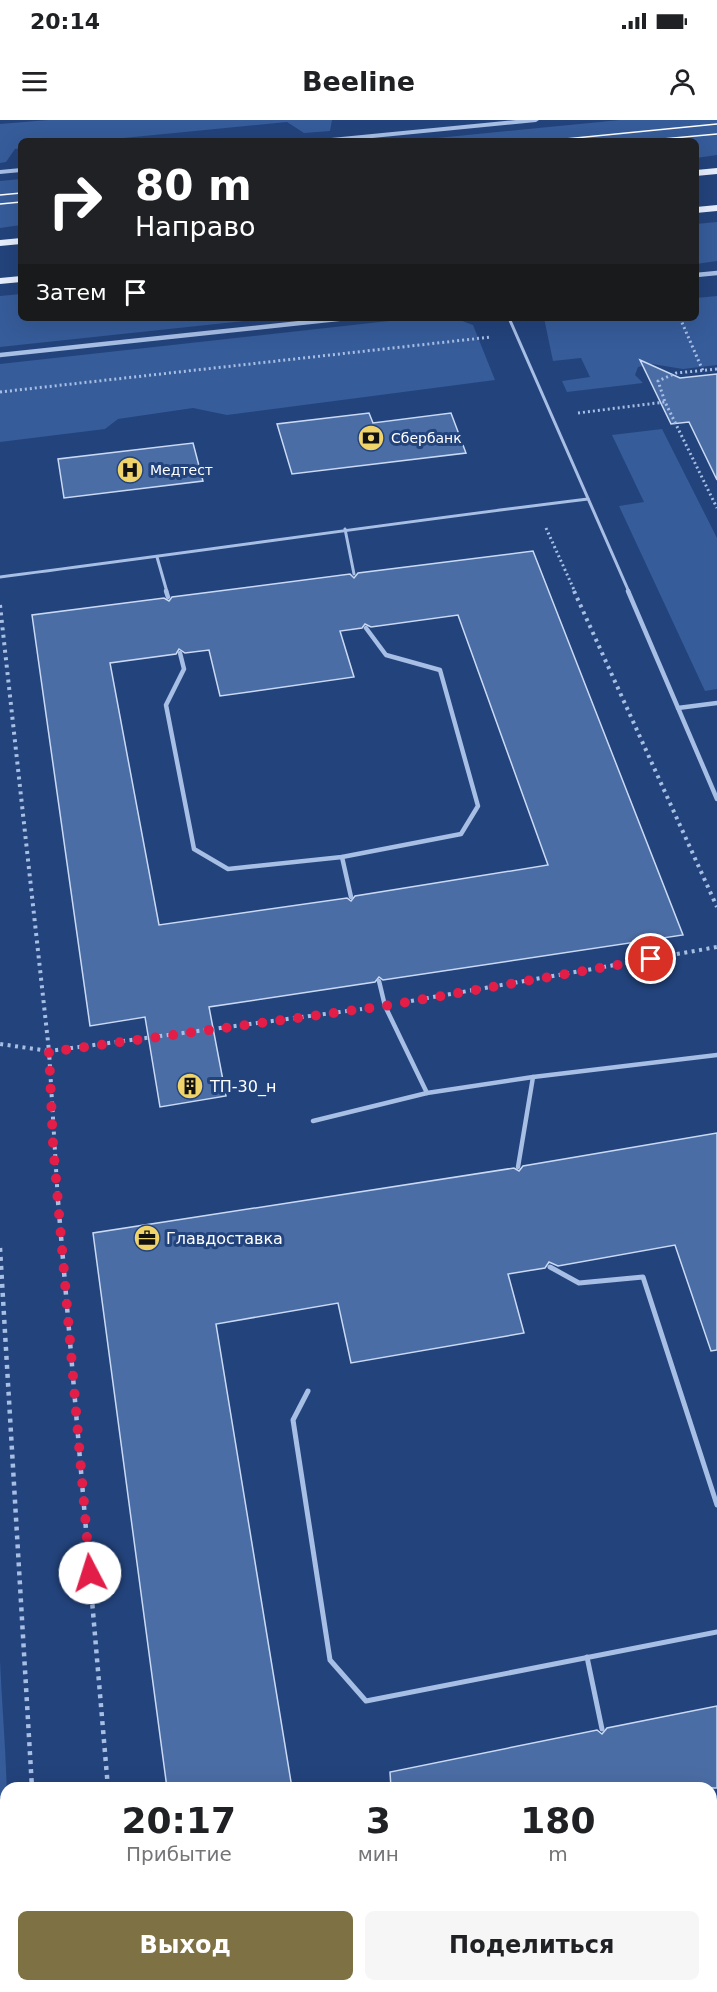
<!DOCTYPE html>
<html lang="ru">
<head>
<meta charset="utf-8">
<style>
  body { margin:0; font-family:"DejaVu Sans",sans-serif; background:#f6f6f6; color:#202124; height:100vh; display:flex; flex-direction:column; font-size:22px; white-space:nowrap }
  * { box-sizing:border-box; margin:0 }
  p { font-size:20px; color:#757577 }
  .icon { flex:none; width:33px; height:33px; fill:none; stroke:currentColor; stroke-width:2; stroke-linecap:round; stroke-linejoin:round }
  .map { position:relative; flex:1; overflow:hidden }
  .drawer { position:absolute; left:0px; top:1662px; width:717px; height:210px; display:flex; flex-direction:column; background:#fff; border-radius:18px 18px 0 0; box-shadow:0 6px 24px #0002 }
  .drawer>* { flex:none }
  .guide { position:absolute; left:18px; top:18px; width:681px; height:183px; border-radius:9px; box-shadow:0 6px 24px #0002; background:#202124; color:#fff; overflow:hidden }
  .pin { position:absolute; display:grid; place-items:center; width:51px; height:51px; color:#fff; margin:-26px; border:3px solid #fff; border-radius:50%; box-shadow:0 2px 6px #0007 }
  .me { position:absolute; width:66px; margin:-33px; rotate:355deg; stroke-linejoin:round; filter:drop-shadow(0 0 4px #0008) }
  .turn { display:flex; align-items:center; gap:21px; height:126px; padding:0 18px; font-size:27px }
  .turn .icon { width:78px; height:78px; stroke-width:2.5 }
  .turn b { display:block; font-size:42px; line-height:51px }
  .then { display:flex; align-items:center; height:57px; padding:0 18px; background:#0003; gap:12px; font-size:22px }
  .eta { display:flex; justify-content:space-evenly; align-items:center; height:102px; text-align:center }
  .eta b { font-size:36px; font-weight:700; line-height:42px }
  .button { display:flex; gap:12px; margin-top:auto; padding:12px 18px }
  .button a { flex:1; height:69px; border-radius:9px; background:#7e7244; color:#fff; font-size:24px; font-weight:700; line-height:69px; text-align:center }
  .button a+a { background:#f6f6f6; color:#202124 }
  .status { display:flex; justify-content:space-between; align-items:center; height:42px; padding:0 30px; background:#fff; direction:ltr }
  .status svg { height:16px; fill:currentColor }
  header { display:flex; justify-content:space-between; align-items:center; height:78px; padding:0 18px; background:#fff; font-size:27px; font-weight:700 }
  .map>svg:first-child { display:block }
  .green { fill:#365c9a }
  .building { fill:#4b6da5; stroke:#cadaf4; stroke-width:1.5; fill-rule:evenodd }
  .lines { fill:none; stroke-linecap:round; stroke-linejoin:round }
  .path-far2 { stroke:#a7bee5; stroke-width:3; stroke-dasharray:2 3; stroke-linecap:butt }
  .path-far1 { stroke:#a7bee5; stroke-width:4; stroke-dasharray:3 4.5; stroke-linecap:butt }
  .path { stroke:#a7bee5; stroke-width:4.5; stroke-dasharray:4 5; stroke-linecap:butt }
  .service-far2 { stroke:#a7bee5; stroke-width:3 }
  .service-far1 { stroke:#a7bee5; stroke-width:4.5 }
  .service { stroke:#a7bee5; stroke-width:5 }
  .minor { stroke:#a7bee5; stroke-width:4.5 }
  .tertiary { fill:#a7bee5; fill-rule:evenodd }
  .primary { fill:#e7eefd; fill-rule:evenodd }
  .tram { stroke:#fff; stroke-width:1.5 }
  .route { stroke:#e11d48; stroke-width:10; stroke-dasharray:0 18 }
  .labels { text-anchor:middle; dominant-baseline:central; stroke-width:6; stroke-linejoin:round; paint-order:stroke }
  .far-poi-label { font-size:14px; fill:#fff; stroke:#23437c; text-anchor:start }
  .poi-label { font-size:16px; fill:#fff; stroke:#23437c; text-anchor:start }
</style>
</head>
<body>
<div class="status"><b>20:14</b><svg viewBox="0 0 49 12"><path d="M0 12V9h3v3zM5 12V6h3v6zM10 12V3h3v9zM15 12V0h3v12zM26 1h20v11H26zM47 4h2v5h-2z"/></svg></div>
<header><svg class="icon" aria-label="menu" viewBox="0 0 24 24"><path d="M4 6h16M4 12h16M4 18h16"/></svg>Beeline<svg class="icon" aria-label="person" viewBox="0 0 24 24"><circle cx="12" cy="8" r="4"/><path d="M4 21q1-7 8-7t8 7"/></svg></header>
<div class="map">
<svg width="717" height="1872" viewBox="0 0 717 1872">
  <rect width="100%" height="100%" fill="#23437c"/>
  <!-- green -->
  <g class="green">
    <path d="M48 0H332L330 11 304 13 287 2 93 21H21V28L15 29 6 42 0 43V4Z"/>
    <path d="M620 0H717V35L696 38V21H407Z"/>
    <path d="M21 59V105L0 108V61Z"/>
    <path d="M717 102V141L696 144V104Z"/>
    <path d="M21 174V198H272L0 227V176Z"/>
    <path d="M717 176V245L683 249 652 244 638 247 635 255 643 263 567 272 562 261 590 257 581 238 553 241 544 198H696V178Z"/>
    <path d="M416 198 457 199 473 205 495 260 227 295 193 288 118 299 105 309 0 322V244Z"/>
    <path d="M662 309 717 418V569L705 571 619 386 644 382 612 315Z"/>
    <path d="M0 1540C3 1617 14 1698 0 1774Z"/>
  </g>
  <!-- building -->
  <g class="building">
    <path d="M640 240 680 258 717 254V360L689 302 671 304Z"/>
    <path d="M369 293 373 303 451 293 466 333 292 354 277 304Z"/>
    <path d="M193 323 203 361 64 378 58 339Z"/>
    <path d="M533 431 683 815 383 860 379 857 375 862 209 887 226 976 160 987 145 897 90 906 32 495 164 478 169 481 172 477 350 454 354 458 358 453ZM458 495 548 745 355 776 351 781 347 778 159 805 110 543 176 534 179 529 185 533 209 530 220 576 354 557 340 511 362 508 365 504 371 507Z"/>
    <path d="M717 1013V1230L711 1231 675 1125 558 1146 549 1142 545 1148 508 1154 524 1213 351 1243 338 1183 216 1204 292 1668H167L93 1113 514 1048 519 1051 523 1046Z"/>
    <path d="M717 1586V1668H391L390 1652 597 1610 602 1614 607 1608Z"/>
  </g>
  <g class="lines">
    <!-- path-far2 -->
    <g class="path-far2">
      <path d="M680 198 703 251"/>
      <path d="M717 249 676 253 658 261 665 282 717 388"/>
      <path d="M0 272 491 217"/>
      <path d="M578 293 665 282"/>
      <path d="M546 408 575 472"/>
    </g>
    <!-- path-far1 -->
    <g class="path-far1">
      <path d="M574 471 717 787"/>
      <path d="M0 485 49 931 0 924"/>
      <path d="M411 881 717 827"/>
      <path d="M58 1082 49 931 362 889"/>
    </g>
    <!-- path -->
    <g class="path">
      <path d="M58 1081 108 1668"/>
      <path d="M0 1128 32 1668"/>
      <path d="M0 1760 6 1764"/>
      <path d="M711 1792 717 1791"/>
      <path d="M43 1866V1872"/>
      <path d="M125 1866V1872"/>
      <path d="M305 1872 336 1866"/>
    </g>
    <!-- service-far2 -->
    <g class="service-far2">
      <path d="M509 198 629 472"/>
      <path d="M345 409 354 454"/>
      <path d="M157 437 167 472"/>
      <path d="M0 457C196 432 392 403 588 379"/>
    </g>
    <!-- service-far1 -->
    <g class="service-far1">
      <path d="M166 471 168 477"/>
      <path d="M628 471 717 679"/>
      <path d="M180 533 184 549 166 585 194 729 228 749 342 737 461 714 478 686 440 550 386 535 366 508"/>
      <path d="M678 588 717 583"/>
      <path d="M342 737 351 777"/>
      <path d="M379 861 385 886 427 973"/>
      <path d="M313 1001 427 973 533 957 717 935"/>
      <path d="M518 1047 533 957"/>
    </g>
    <!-- service -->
    <g class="service">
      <path d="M550 1147 579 1163 643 1157 717 1385"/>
      <path d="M308 1271 293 1300 330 1540 366 1581 717 1512"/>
      <path d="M587 1537 602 1609"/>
      <path d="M689 1866 692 1872"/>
    </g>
    <!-- minor -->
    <g class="minor">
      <path d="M696 155 717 153"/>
      <path d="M0 235 347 198"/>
    </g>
    <!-- tertiary -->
    <g class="tertiary">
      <path d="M516 0H539L536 2 342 21H318L321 19Z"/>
      <path d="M21 48V52L0 54V50Z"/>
    </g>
    <!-- primary -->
    <g class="primary">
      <path d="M717 48V54L696 56V50Z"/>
      <path d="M717 85V91L696 93V87Z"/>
      <path d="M21 118V124L0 126V120Z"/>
      <path d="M21 156V162L0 164V158Z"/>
    </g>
    <!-- tram -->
    <g class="tram">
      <path d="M545 21 717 4"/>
      <path d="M641 21 717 14"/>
      <path d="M0 75 21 73"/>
      <path d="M0 84 21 82"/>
    </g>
  </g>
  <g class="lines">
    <!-- route -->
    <path class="route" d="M90 1453 53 1024 49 932 385 886 651 839"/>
  </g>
  <!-- icons -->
  <defs>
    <symbol id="bank-disc" viewBox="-11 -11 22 22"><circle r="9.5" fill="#f0d46a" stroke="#23437c"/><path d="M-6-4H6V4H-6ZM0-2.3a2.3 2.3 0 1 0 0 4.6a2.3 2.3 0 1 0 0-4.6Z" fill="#111"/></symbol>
    <symbol id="hospital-disc" viewBox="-11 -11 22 22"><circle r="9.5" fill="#f0d46a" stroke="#23437c"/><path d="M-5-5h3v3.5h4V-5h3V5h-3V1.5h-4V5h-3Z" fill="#111"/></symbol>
    <symbol id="building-disc" viewBox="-11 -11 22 22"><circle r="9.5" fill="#f0d46a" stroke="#23437c"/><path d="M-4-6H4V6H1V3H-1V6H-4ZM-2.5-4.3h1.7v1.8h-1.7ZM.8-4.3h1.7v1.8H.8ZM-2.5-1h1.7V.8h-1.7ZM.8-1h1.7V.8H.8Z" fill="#111"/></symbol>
    <symbol id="office-disc" viewBox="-11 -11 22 22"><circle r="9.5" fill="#f0d46a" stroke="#23437c"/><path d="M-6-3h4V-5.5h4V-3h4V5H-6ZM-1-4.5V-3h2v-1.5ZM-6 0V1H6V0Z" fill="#111"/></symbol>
  </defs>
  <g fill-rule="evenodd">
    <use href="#bank-disc" x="356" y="303" width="30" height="30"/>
    <use href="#hospital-disc" x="115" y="335" width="30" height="30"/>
    <use href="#building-disc" x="175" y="951" width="30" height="30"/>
    <use href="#office-disc" x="132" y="1103" width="30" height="30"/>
  </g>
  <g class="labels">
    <!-- far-poi labels -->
    <g class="far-poi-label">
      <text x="391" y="318">Сбербанк</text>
      <text x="150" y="350">Медтест</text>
    </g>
    <!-- poi labels -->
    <g class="poi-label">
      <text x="210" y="966">ТП-30_н</text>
      <text x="166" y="1118">Главдоставка</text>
    </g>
  </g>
</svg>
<div class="pin" style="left:651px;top:839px;background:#d93025"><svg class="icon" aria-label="arrive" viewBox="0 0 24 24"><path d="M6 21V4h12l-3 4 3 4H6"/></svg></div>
<svg class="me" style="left:90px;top:1453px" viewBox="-20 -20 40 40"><circle r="19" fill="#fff"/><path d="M0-13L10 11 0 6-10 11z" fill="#e11d48"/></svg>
<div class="guide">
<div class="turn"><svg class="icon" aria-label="right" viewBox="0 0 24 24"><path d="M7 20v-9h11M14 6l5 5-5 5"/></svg><div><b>80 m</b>Направо</div></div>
<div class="then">Затем<svg class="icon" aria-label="arrive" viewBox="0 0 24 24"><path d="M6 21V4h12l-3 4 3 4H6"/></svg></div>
</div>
<section class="drawer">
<div class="eta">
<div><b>20:17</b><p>Прибытие</p></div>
<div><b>3</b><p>мин</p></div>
<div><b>180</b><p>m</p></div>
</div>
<div class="button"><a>Выход</a><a>Поделиться</a></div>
</section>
</div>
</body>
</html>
